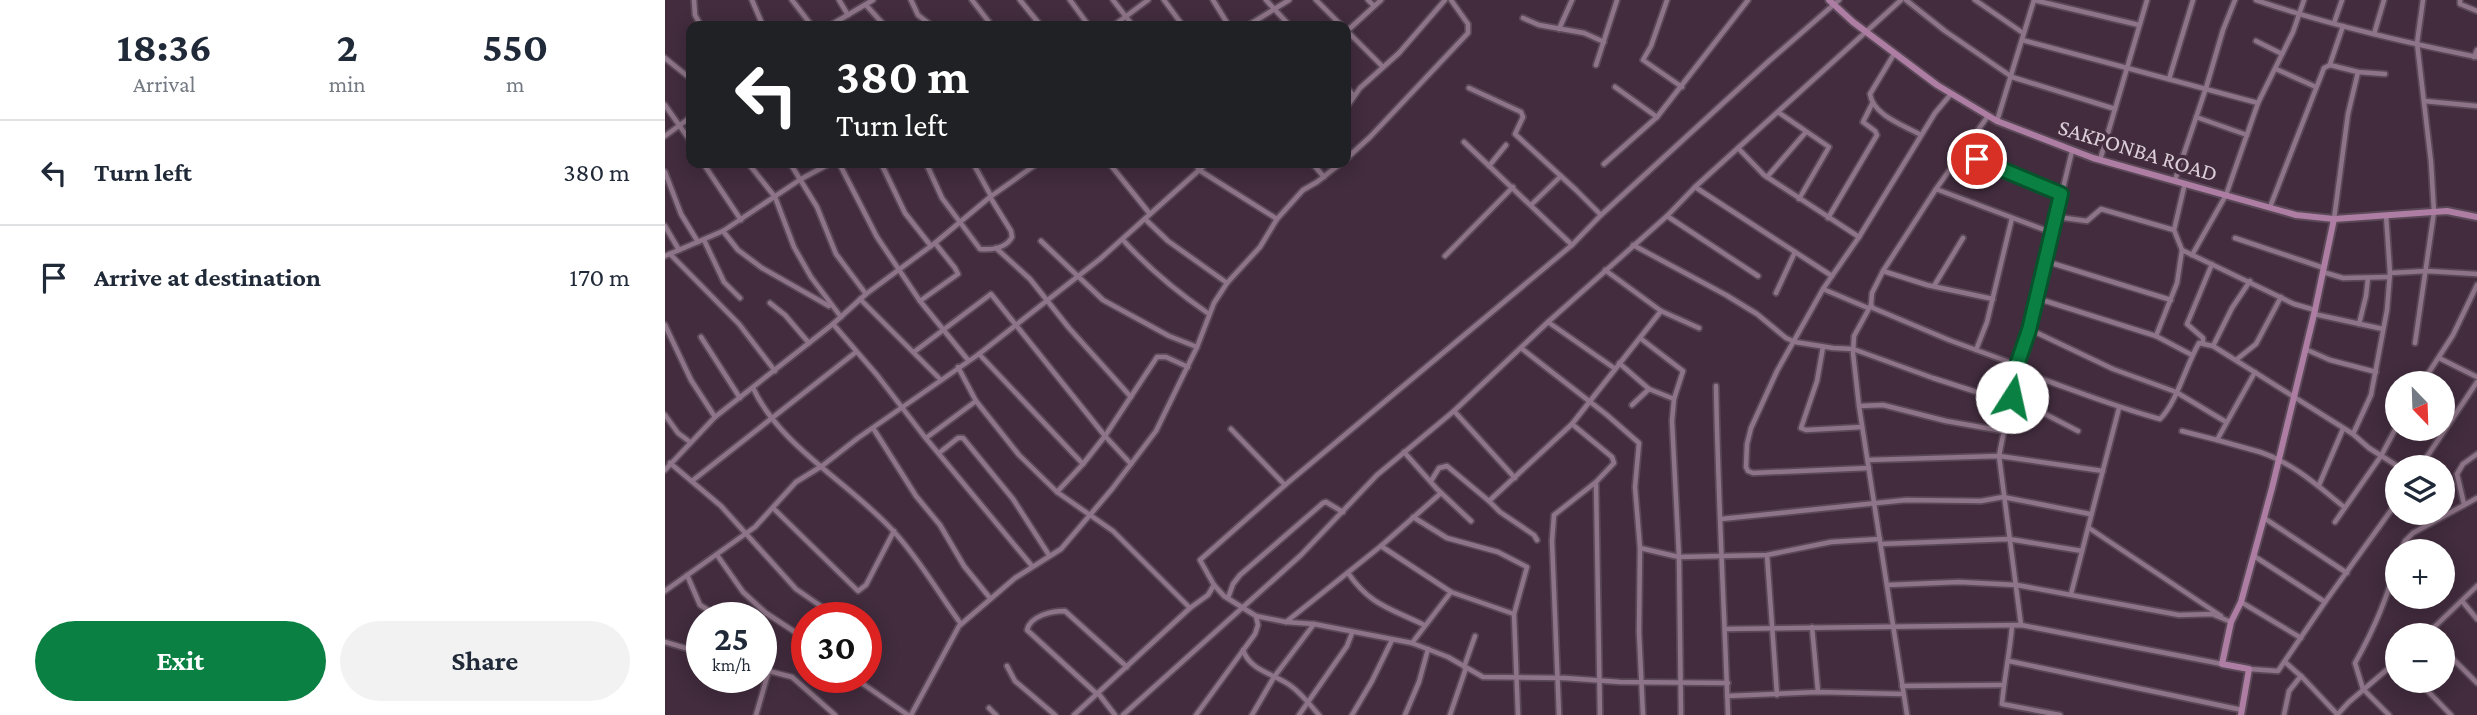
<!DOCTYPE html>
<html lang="en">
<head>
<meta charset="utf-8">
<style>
  body { margin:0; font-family:"Crimson Pro",serif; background:#f2f2f3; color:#1f2937; height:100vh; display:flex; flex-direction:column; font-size:26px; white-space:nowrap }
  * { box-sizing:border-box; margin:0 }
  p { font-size:23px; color:#747a83 }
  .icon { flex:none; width:38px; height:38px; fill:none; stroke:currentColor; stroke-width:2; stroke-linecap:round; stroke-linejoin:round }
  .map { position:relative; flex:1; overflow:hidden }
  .details { display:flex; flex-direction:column; background:#fff; width:665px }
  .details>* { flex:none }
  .banner { position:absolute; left:21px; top:21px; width:665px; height:147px; border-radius:14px; box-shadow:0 4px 18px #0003; background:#202124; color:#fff; overflow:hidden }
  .needle { width:46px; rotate:157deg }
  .controls { position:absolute; left:1720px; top:371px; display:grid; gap:14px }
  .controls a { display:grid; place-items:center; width:70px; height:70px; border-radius:50%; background:#fff; box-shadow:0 4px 18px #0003; font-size:35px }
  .speed { position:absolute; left:21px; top:602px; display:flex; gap:14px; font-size:35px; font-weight:700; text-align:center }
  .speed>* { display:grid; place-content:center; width:91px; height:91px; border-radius:50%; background:#fff; box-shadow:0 4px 18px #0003; line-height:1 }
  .speed small { font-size:18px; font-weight:400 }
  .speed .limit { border:10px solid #d22; background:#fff; color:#111 }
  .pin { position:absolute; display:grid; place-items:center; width:60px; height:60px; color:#fff; margin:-30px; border:4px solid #fff; border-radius:50%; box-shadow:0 2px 7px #0007 }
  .me { position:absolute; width:77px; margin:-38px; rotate:10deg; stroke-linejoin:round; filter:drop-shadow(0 0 5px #0008) }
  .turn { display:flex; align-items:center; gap:24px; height:147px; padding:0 35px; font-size:32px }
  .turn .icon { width:91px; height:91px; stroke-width:2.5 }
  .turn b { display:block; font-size:49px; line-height:60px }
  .eta { display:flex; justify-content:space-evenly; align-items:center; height:119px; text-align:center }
  .eta b { font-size:42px; font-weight:700; line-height:49px }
  .cta { display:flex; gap:14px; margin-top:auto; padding:14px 35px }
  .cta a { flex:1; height:80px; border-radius:42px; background:#0b8043; color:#fff; font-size:28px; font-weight:700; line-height:80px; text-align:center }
  .cta a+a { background:#f2f2f3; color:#1f2937 }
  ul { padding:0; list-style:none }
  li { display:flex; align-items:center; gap:21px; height:105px; padding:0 35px; border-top:2px solid #e0e1e3 }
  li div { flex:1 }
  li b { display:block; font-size:26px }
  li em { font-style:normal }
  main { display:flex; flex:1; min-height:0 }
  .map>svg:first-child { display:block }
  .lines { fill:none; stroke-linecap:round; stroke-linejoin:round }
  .street-casing { stroke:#5a4857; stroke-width:8 }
  .secondary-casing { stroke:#5a4857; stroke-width:10 }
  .street { stroke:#8e7488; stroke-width:4.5 }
  .secondary { stroke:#ad7da3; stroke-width:6 }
  .route-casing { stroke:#07532c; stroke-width:18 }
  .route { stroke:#0b8043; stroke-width:12 }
  .labels { text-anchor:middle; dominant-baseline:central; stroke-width:7; stroke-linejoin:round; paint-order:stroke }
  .street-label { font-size:23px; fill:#dbcdd8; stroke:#422c3e }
</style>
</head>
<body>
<main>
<section class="details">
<div class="eta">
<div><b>18:36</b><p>Arrival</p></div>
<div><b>2</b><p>min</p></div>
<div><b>550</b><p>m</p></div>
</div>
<ul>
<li><svg class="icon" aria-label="left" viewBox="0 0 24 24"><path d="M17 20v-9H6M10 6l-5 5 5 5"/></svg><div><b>Turn left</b></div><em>380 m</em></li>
<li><svg class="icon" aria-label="arrive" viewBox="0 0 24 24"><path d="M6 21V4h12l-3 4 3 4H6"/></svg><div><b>Arrive at destination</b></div><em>170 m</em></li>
</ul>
<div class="cta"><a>Exit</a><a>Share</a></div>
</section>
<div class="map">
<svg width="1812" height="715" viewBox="0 0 1812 715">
  <rect width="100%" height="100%" fill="#422c3e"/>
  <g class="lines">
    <defs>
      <g id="street">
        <path d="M29 0 30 15 36 26"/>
        <path d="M87 0 98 26"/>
        <path d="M127 0 147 26"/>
        <path d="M174 0 183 15"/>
        <path d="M246 0 253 15 267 26"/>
        <path d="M307 0 327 26"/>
        <path d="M355 0 376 26"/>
        <path d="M405 0 424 26"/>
        <path d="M448 0 468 26"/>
        <path d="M499 0 518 26"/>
        <path d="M548 0 564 26"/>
        <path d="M601 0 625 26"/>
        <path d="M651 0 677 26"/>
        <path d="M703 0 709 6"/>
        <path d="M1002 0 986 46 978 60 1017 87"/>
        <path d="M1241 0 1280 31 1347 77 1450 109"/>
        <path d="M1310 0 1358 33"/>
        <path d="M1369 0 1474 25"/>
        <path d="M1591 0C1663 25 1738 42 1812 57"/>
        <path d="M1795 0V4L1812 11"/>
        <path d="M201 5 220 26"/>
        <path d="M858 18 874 25 919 33 939 42"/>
        <path d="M1669 23 1677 0"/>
        <path d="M164 26 208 0"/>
        <path d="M448 26 483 0"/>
        <path d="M582 26 624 0"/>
        <path d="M894 29 907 0"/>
        <path d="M681 30 717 66"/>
        <path d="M681 32 716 0"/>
        <path d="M1709 34 1719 0"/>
        <path d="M1357 40 1593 103"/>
        <path d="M1591 41 1617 54"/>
        <path d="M1229 54 1205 94C1208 115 1238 125 1256 135"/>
        <path d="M1809 57 1812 50"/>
        <path d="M0 58 26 79"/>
        <path d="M1665 64 1678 26"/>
        <path d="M931 65 952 0"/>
        <path d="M1611 69 1651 87"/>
        <path d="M1504 79 1528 0"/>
        <path d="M681 87 689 96"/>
        <path d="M950 87 992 117"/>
        <path d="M804 88 856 112 858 117 850 134 911 190 936 215"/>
        <path d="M1759 101 1812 106"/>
        <path d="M0 105 26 142"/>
        <path d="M681 108 695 88 734 53 780 0"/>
        <path d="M1113 112 1164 147 1134 199"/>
        <path d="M1531 117 1582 135"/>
        <path d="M1332 121 1369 0"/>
        <path d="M0 136 26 117"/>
        <path d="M799 142 907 245"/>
        <path d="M1073 148 1099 175 1194 237"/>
        <path d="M1297 153 1396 194"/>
        <path d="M681 159 705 137 803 33V24L786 0"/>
        <path d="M1435 160 1482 0"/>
        <path d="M38 163 76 220"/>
        <path d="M83 163 110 197 129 247 146 277 176 317"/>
        <path d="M125 163 152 207 171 254 201 294"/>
        <path d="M174 163 212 237 255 301 303 360"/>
        <path d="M216 163 240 213 266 246"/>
        <path d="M261 163 277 198 315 249C327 250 341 248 347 237L346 231 325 197"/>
        <path d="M308 163 326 196"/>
        <path d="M444 163 485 214"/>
        <path d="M530 163 534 170 612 219"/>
        <path d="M647 163 659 177"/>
        <path d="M939 164 992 117 1083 0"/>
        <path d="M824 166 841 145"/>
        <path d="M0 172 16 214 33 242"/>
        <path d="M1102 177 1141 132"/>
        <path d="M1510 180 1541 88 1558 30 1570 0"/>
        <path d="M1030 187 1167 276"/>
        <path d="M1271 189 1388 233"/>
        <path d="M867 204 896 176"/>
        <path d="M1605 207 1659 68 1665 65 1693 72 1720 74"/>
        <path d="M1002 216 1093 276"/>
        <path d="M1392 217 1422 221 1436 209 1509 230"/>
        <path d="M1163 218 1212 135 1210 131 1198 122 1207 104"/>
        <path d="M480 219 503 241 562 283"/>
        <path d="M1669 219 1683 114 1693 72"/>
        <path d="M0 226 14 250"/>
        <path d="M58 231 73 250 97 268 164 306"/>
        <path d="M1570 238 1659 268"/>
        <path d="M39 240 59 282 75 298"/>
        <path d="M458 240C484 269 512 292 544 314"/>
        <path d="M376 241 438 300 504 336 532 347"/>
        <path d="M968 245 1061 295 1092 314 1121 338 1130 342 1168 348 1188 349 1268 378 1346 403"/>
        <path d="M331 248 365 279 404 328 466 397"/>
        <path d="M1517 250 1629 304 1650 310"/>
        <path d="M5 254 74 324 110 371"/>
        <path d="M1527 255 1561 195 1593 103 1628 32 1639 0"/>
        <path d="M0 256 58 231 136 179 166 163"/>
        <path d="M780 256 848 187"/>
        <path d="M1380 261 1506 300"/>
        <path d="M940 270 996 311 1034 328"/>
        <path d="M1218 271 1262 285 1328 299"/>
        <path d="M1658 272 1678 278 1724 277"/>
        <path d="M1725 273 1762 271 1812 274"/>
        <path d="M1269 286 1298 238"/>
        <path d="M1158 289 1203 308"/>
        <path d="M1111 293 1130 252"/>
        <path d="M1371 298 1491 336 1527 355"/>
        <path d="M195 299 276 380"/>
        <path d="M255 301 293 274 290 268 270 243"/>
        <path d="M105 303 120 315 144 343"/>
        <path d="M1206 305 1208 308 1284 340 1352 365"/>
        <path d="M1649 314 1718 329"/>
        <path d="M883 322 949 368"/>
        <path d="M168 324 212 375 259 436 367 566"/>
        <path d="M1694 324 1701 296 1703 278"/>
        <path d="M0 325 26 380 50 417"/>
        <path d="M1364 329 1448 369 1511 392 1561 422"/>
        <path d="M1491 336 1512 283 1517 250 1509 230 1520 183"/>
        <path d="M36 337 75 398"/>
        <path d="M975 338 1018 371 1009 399 1007 421 1014 557 1016 715"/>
        <path d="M1538 343V338L1522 324 1547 264"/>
        <path d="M1750 343 1769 212 1766 162 1752 43 1758 0"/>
        <path d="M1548 346 1567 308 1585 281"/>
        <path d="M1158 347 1152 381 1136 428 1141 430 1197 427"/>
        <path d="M856 348 942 415 974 443 970 487 975 548 974 632 978 715"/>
        <path d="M1640 349 1665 360 1711 372"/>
        <path d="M1311 350 1322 322 1347 218"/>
        <path d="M249 352 326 294 440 436 466 464"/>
        <path d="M314 354 418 464"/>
        <path d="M1774 358 1812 377"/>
        <path d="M1571 360 1591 344 1616 297"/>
        <path d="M954 363 984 389 1009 399"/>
        <path d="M293 367 311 401 354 455 392 492 448 531 525 608"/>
        <path d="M1351 370C1399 386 1446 406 1495 419 1512 402 1521 365 1534 343L1548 346 1688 434 1704 448 1734 467"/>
        <path d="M1757 383 1788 335 1812 285"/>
        <path d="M1051 386C1053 496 1059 605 1063 715"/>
        <path d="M88 388C116 448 187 484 230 533 255 560 274 594 296 624"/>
        <path d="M1347 397 1413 431"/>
        <path d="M967 405 984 389"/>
        <path d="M1194 406 1218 405 1281 421 1338 431"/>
        <path d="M789 411 850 478"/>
        <path d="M0 415 13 433 25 442"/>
        <path d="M208 428 251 496 275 525 299 566 325 598"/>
        <path d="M566 429 620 485"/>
        <path d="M1517 431 1552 440 1590 372"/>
        <path d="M1688 434 1706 395 1722 310 1725 273 1721 215"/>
        <path d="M261 438 311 401"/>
        <path d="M1552 440C1566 444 1581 448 1595 452 1628 463 1653 486 1679 507"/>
        <path d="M739 452 772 489 806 521"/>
        <path d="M274 453 293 438H298L348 499 384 555"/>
        <path d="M1203 460 1334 456 1438 471"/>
        <path d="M5 463 56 506 131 589 173 618"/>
        <path d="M1755 467 1812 382"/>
        <path d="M1204 468 1088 473 1083 471 1081 467 1082 444 1086 428 1112 371 1158 289 1194 237 1270 113 1286 94"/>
        <path d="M0 470 50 417 168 324 201 294 270 243 325 197 373 163"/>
        <path d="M27 481 191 352"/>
        <path d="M766 481 774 468 782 466 824 501"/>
        <path d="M931 483 935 715"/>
        <path d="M1654 485 1678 429"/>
        <path d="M392 492 418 464 440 436 492 357H501L523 367"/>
        <path d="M1799 504 1792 474 1798 464 1812 454"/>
        <path d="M108 508 193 591 201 585 229 531"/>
        <path d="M748 517 782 538 833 552 862 567 849 614 853 715"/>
        <path d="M1599 518 1682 573"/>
        <path d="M1056 519 1241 500 1316 501 1338 497 1425 514"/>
        <path d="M1670 522 1716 456 1732 426"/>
        <path d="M1424 528 1556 616"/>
        <path d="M872 540 869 535 835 512 824 501 907 424 996 311"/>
        <path d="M1216 544 1344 539 1417 551"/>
        <path d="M716 546 786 592 849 614"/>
        <path d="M975 548 1014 557 1102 555 1166 542 1215 539"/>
        <path d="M1736 551 1740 541 1748 533 1812 498"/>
        <path d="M52 555 78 592 101 613 142 640"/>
        <path d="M1102 555 1112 695"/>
        <path d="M1589 556 1660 602"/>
        <path d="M683 573C706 606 725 608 759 625"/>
        <path d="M22 575 35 605 56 618"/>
        <path d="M1222 585 1294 582 1352 585 1514 615 1547 614 1566 622"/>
        <path d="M0 591 90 527 131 482 157 466 193 438 314 354 435 259 542 163"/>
        <path d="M1406 594 1454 408"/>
        <path d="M563 598 568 584 575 575 658 503 661 502 678 512"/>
        <path d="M1797 601 1812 619"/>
        <path d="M1576 602 1636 638"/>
        <path d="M621 622 716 546 776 493"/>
        <path d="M1356 625 1334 456 1352 365 1364 329 1407 151"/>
        <path d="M1347 626C1345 652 1339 678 1337 704L1395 715"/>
        <path d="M1147 627 1153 692"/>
        <path d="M1060 629 1356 625 1557 664"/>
        <path d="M1761 635 1812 586"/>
        <path d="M0 642 37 653"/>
        <path d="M747 643 786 592"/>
        <path d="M1778 649 1812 683"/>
        <path d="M578 650C585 671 610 674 626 686 637 694 645 705 654 715"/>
        <path d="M1344 661 1577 710"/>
        <path d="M1620 662 1638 678 1672 714"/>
        <path d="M342 666 350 681 390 715"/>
        <path d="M799 667 810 636"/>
        <path d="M96 669 127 677 170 715"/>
        <path d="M1584 669 1613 671 1660 602 1732 502"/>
        <path d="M188 677 243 715"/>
        <path d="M1753 681 1786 715"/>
        <path d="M1063 683 955 682 900 678 818 677 783 657 747 643 649 624 621 622 591 616 559 596 549 585 535 560 620 485 907 245 936 215 1104 61 1174 0"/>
        <path d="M1237 686 1338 685"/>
        <path d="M433 693 450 715"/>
        <path d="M432 694 362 630C365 616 386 611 400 611L462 667"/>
        <path d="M1062 696 1153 692 1238 694"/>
        <path d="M324 708 331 715"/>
        <path d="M91 715 104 670"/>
        <path d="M246 715 294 626 350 578 396 549 447 489 491 431 532 347 549 303 562 283 595 247 612 219 638 190 652 182 676 163"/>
        <path d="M409 715 525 608 543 595 549 585"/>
        <path d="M458 715 636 555 712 475 789 411 883 322 1002 216 1030 187 1236 0"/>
        <path d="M531 715 590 634 593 625 591 616"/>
        <path d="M587 715 609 677 649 624"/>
        <path d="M634 715 682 646 687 633"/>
        <path d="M687 715 707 681 727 640"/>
        <path d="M740 715 754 682 763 649"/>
        <path d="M785 715 801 668"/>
        <path d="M894 715 887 541 889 515 931 482 949 463 947 457 907 424"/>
        <path d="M1242 715 1194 406 1188 353 1189 336 1206 305 1207 293 1218 271 1271 189 1323 116"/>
        <path d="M1619 715 1624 691 1636 676"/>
        <path d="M1672 715 1684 702 1732 661"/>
        <path d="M1724 715 1698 689 1690 663C1708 631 1723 597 1732 561"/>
      </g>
      <g id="secondary">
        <path d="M1164 0 1188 22 1272 85 1332 121 1428 158 1631 215 1669 219 1782 211 1812 217"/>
        <path d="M1576 715 1584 669 1557 664 1566 622 1576 602 1607 488 1650 310 1669 219"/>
      </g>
    </defs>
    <!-- street casing -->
    <use href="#street" class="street-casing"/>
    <!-- secondary casing -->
    <use href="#secondary" class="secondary-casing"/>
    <!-- street -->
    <use href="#street" class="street"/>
    <!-- secondary -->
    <use href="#secondary" class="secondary"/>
  </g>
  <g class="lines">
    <defs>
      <path id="route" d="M1312 159 1396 194 1364 330 1352 365 1347 397"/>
    </defs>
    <!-- route casing -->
    <use href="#route" class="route-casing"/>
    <!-- route -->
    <use href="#route" class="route"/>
  </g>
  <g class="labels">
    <!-- street labels -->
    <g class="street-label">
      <text transform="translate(1473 150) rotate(17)">SAKPONBA ROAD</text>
    </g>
  </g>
</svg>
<div class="controls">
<a><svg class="needle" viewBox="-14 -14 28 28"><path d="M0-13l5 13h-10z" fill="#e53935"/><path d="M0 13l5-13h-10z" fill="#747a83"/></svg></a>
<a><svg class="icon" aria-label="layers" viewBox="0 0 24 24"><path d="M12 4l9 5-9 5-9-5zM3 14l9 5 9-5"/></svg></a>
<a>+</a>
<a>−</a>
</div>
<div class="speed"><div>25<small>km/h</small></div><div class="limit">30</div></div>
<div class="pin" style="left:1312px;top:159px;background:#d93025"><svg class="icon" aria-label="arrive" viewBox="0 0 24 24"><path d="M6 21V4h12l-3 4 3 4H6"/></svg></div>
<svg class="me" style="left:1347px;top:397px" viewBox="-20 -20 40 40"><circle r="19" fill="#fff"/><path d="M0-13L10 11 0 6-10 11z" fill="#0b8043"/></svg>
<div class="banner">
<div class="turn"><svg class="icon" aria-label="left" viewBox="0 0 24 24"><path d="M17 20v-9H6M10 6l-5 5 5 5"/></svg><div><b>380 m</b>Turn left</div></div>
</div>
</div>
</main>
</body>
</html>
